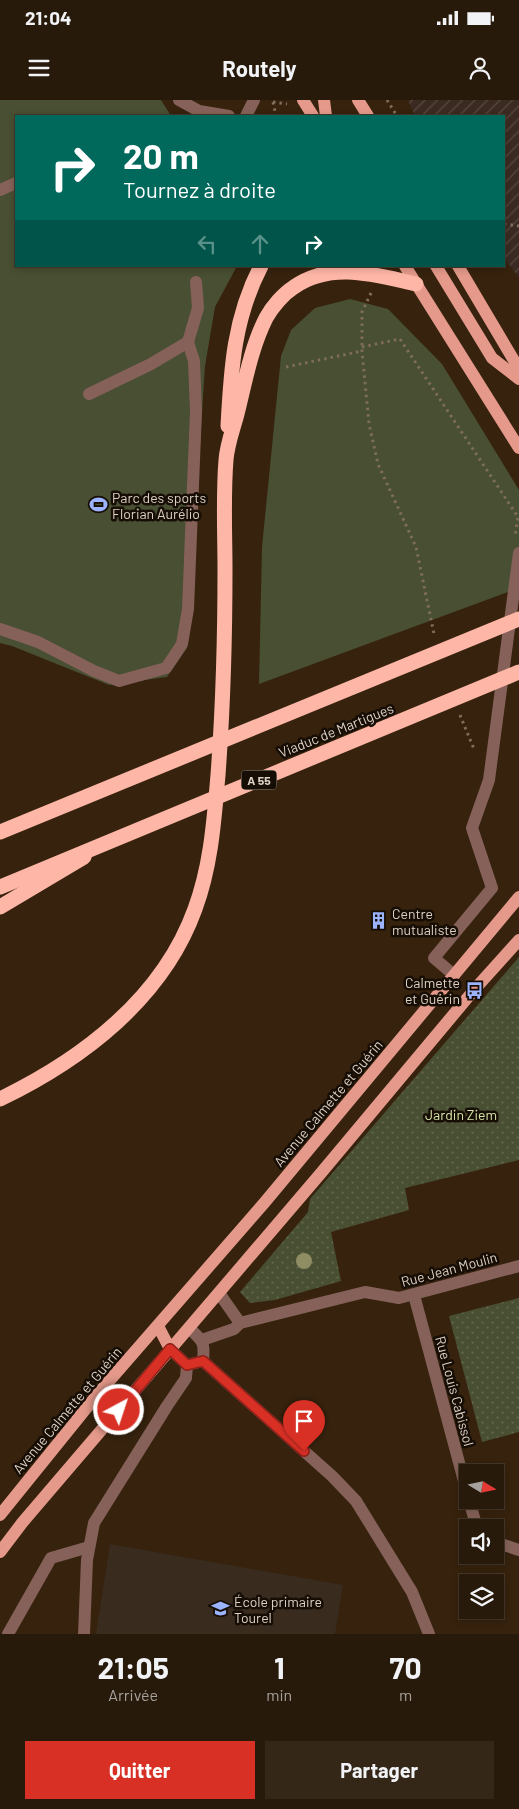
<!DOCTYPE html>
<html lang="fr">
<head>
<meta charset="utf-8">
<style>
  body { margin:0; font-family:Barlow,sans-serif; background:#342718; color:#f1f3f6; height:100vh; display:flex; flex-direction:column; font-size:19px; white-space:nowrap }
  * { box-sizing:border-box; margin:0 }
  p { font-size:16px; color:#a5a19c }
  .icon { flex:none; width:28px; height:28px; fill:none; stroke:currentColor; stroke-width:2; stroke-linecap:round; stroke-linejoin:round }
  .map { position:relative; height:1534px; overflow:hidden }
  .drawer { display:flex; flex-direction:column; background:#281a0a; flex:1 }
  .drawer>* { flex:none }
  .top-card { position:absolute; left:15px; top:15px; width:490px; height:152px; border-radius:0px; box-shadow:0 2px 8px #0003,0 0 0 1px #44382b; background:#00695c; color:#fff; overflow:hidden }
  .needle { width:32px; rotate:100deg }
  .controls { position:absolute; left:459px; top:1364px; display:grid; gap:10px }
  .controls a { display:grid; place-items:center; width:45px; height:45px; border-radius:0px; background:#281a0a; box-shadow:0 2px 8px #0003,0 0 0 1px #44382b; font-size:25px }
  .pin { position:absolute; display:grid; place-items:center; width:42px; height:42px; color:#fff; margin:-51px -21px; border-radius:50% 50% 50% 0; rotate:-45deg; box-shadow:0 0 5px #0007 }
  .pin .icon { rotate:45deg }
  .me { position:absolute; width:55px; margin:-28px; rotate:40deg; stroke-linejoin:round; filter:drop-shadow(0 0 4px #0008) }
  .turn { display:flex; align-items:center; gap:18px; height:105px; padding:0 25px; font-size:22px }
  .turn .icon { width:65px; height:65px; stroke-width:2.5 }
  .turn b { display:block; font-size:35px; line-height:42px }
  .lanes { display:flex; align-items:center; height:48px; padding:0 25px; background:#0003; justify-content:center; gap:25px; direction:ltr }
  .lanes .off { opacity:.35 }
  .eta { display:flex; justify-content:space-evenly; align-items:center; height:85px; text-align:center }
  .eta b { font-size:30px; font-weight:700; line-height:35px }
  .action { display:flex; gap:10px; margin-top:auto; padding:10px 25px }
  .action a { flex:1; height:58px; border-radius:0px; background:#d93025; color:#fff; font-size:20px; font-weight:700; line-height:58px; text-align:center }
  .action a+a { background:#342718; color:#f1f3f6 }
  .status { display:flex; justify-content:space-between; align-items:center; height:35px; padding:0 25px; background:#281a0a; direction:ltr }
  .status svg { height:14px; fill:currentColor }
  header { display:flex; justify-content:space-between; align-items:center; height:65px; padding:0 25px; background:#281a0a; font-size:22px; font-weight:700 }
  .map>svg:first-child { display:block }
  .industrial { fill:url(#industrial-furrows) }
  .education { fill:#392b1e }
  .grass { fill:#494f32 }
  .park { fill:url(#park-dots) }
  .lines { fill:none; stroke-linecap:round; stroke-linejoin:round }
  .path { stroke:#7e6d5c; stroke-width:3; stroke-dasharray:2.5 4; stroke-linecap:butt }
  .minor { stroke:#856159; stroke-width:12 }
  .major { stroke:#e4998a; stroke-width:12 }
  .highway { stroke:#feb6a7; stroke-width:15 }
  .highway-bridge { stroke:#feb6a7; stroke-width:15 }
  .tree { fill:#8f8d63 }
  .route-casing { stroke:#8d1f18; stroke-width:12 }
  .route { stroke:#d93025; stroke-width:9 }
  .labels { text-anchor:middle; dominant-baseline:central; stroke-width:5; stroke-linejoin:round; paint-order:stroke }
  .shield { fill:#160d05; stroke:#a2968b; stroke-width:1 }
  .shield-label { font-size:12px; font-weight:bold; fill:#ded1c5 }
  .poi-label { font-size:14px; fill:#ded1c5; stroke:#160d05; text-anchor:start }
  .street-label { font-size:14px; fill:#ded1c5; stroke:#160d05 }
  .park-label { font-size:14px; fill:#d7e5a9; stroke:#160d05 }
</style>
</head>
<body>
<div class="status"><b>21:04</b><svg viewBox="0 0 49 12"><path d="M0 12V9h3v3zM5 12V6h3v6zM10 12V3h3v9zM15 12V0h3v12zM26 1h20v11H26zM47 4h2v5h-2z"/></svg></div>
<header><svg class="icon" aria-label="menu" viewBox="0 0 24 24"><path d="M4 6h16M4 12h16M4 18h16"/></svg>Routely<svg class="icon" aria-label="person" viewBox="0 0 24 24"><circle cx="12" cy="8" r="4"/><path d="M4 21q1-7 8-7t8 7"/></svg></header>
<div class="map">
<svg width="519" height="1534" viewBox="0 0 519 1534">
  <defs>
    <pattern id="industrial-furrows" width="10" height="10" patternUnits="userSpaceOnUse" patternTransform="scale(1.25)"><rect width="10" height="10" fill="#3b2a21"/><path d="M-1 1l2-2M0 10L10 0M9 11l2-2" fill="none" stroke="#574840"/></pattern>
    <pattern id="park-dots" width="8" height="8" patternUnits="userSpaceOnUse" patternTransform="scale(1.25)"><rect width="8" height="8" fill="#494f32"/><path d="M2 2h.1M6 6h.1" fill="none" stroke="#63674e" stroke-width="1.8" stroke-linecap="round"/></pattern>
  </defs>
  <rect width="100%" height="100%" fill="#36220d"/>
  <!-- industrial -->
  <path class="industrial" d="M408 0H519V178L504 158V16H415Z"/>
  <!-- education -->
  <path class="education" d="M110 1444 343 1485 335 1534H96Z"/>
  <!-- grass -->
  <g class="grass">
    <path d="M0 0H161L171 16H16V166H237L215 207 205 266 187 548 167 577 109 585 12 546 0 543Z"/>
    <path d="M350 199 388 209 442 264 519 390V485L516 489 259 584 262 447 281 256 291 230 315 208Z"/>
  </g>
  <!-- park -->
  <g class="park">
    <path d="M519 857V1060L405 1088 409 1110 331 1132 341 1181 275 1200 250 1203 240 1192 308 1112 310 1099Z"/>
    <path d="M519 1198V1332L482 1342 449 1216Z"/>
  </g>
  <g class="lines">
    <!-- path -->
    <g class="path">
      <path d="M387 0 397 16"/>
      <path d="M273 2 287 4"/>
      <path d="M273 2 276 16"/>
      <path d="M504 124 519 126"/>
      <path d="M371 193 362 212V251L369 324 378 364 416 447 434 534"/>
      <path d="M362 247 400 239 518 417 515 436"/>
      <path d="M286 267 362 251"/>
      <path d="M460 615 474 649"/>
    </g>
    <!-- minor -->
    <g class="minor">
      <path d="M179 0 199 11 229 16"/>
      <path d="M246 16 254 0"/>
      <path d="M0 90 16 83"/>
      <path d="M89 294 151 264 188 242 198 208 196 182"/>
      <path d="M0 529 38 542 94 571 119 581 166 568 182 544 188 509 196 311 194 261 188 242"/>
      <path d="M454 875 434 858 492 788 472 728 489 680 519 453"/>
      <path d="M219 1193 240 1223"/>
      <path d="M414 1195 468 1396"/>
      <path d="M202 1240 234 1229 240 1223 365 1192 399 1198 519 1166"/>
      <path d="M170 1249 187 1265 203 1261C205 1242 203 1241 189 1228"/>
      <path d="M203 1261 332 1376 356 1401 412 1492 429 1534"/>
      <path d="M469 1400 477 1428"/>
      <path d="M495 1442 519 1450"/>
      <path d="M8 1534 51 1458 89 1447"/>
      <path d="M84 1534 87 1460 94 1423 167 1306 186 1278 187 1265"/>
    </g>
    <!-- major -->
    <g class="major">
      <path d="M303 0 313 16"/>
      <path d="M324 0 326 16"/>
      <path d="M358 0 368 16"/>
      <path d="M405 166 519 348"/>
      <path d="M436 166 492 258 519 279"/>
      <path d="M458 166 519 269"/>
      <path d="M158 1226 170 1249"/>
      <path d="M0 1415 97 1295 265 1102 519 797"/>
      <path d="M0 1452 22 1423 321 1073 474 890 519 840"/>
    </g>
    <!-- highway -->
    <g class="highway">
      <path d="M228 326C231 268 234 218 261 166"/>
      <path d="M0 807 84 757"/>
      <path d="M0 999C83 959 163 898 195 809 211 766 214 721 218 675 223 607 225 539 225 470 225 434 223 396 226 360 227 345 233 329 237 314 245 282 251 248 266 218 272 207 283 194 294 187 332 161 375 175 416 184"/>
    </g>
    <!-- highway-bridge -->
    <g class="highway-bridge">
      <path d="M0 732 519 519"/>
      <path d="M0 787 519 572"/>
    </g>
  </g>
  <!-- trees -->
  <circle class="tree" cx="304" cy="1161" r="8"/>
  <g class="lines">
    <defs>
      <path id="route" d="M119 1310 170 1249 187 1265 203 1261 304 1351"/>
    </defs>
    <!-- route casing -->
    <use href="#route" class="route-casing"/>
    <!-- route -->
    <use href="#route" class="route"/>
  </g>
  <!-- icons -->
  <defs>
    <symbol id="stadium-bare" viewBox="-9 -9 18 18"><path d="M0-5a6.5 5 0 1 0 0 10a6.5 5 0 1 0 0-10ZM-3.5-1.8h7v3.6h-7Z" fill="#9cb4fd" stroke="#160d05" stroke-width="2.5" paint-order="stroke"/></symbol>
    <symbol id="building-bare" viewBox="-9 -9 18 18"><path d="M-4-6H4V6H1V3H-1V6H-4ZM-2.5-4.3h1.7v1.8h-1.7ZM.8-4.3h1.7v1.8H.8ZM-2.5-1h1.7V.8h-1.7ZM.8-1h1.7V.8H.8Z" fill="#9cb4fd" stroke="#160d05" stroke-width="2.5" paint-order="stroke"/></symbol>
    <symbol id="bus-bare" viewBox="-9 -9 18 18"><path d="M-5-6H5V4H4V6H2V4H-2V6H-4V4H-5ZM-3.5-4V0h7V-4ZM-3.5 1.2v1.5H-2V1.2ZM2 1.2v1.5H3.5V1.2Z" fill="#9cb4fd" stroke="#160d05" stroke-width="2.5" paint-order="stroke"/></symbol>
    <symbol id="school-bare" viewBox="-9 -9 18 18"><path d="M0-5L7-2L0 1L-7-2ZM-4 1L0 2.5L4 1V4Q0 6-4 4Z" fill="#9cb4fd" stroke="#160d05" stroke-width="2.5" paint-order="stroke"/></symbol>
  </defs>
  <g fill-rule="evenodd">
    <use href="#stadium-bare" x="86" y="392" width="25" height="25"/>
    <use href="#building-bare" x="366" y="808" width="25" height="25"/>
    <use href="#bus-bare" x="462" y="878" width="25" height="25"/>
    <use href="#school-bare" x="208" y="1496" width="25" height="25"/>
  </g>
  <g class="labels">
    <!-- shield labels -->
    <rect class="shield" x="241.5" y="670.5" width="35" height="19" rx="4"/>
    <g class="shield-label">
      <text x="259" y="680">A 55</text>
    </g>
    <!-- poi labels -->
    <g class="poi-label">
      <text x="112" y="397">Parc des sports<tspan x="112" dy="16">Florian Aurélio</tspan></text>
      <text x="392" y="813">Centre<tspan x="392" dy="16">mutualiste</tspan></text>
      <text x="460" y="882" text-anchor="end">Calmette<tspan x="460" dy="16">et Guérin</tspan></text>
      <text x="234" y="1501">École primaire<tspan x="234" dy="16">Tourel</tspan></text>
    </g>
    <!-- street labels -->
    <g class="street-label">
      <text transform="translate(336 630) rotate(-22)">Viaduc de Martigues</text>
      <text transform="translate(328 1003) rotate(-50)">Avenue Calmette et Guérin</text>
      <text transform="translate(449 1169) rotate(-15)">Rue Jean Moulin</text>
      <text transform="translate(455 1291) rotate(75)">Rue Louis Cabissol</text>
      <text transform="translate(67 1310) rotate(-50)">Avenue Calmette et Guérin</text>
    </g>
    <!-- park labels -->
    <g class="park-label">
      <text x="461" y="1014">Jardin Ziem</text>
    </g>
  </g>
</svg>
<div class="controls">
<a><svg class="needle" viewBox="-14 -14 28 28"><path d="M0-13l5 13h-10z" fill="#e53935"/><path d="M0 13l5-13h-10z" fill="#a5a19c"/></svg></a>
<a><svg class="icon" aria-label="sound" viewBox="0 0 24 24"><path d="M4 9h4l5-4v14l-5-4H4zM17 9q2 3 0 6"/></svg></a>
<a><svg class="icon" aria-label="layers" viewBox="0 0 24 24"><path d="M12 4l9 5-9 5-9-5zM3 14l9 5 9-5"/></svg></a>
</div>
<div class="pin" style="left:304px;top:1351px;background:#d93025"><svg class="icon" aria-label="arrive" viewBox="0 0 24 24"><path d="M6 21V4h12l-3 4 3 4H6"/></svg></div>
<svg class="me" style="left:119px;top:1310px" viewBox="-20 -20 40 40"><circle r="17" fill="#d93025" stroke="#fff" stroke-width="3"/><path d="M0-11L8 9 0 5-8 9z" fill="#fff"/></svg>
<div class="top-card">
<div class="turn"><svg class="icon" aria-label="right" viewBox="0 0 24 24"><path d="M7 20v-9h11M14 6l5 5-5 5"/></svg><div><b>20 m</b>Tournez à droite</div></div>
<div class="lanes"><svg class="icon off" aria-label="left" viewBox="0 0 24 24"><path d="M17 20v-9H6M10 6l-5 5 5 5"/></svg><svg class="icon off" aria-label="ahead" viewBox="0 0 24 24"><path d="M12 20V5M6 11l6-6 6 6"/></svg><svg class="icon" aria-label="right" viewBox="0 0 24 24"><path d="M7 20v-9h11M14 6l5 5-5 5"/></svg></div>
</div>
</div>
<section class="drawer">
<div class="eta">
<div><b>21:05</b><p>Arrivée</p></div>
<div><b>1</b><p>min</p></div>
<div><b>70</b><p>m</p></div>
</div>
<div class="action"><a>Quitter</a><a>Partager</a></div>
</section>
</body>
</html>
